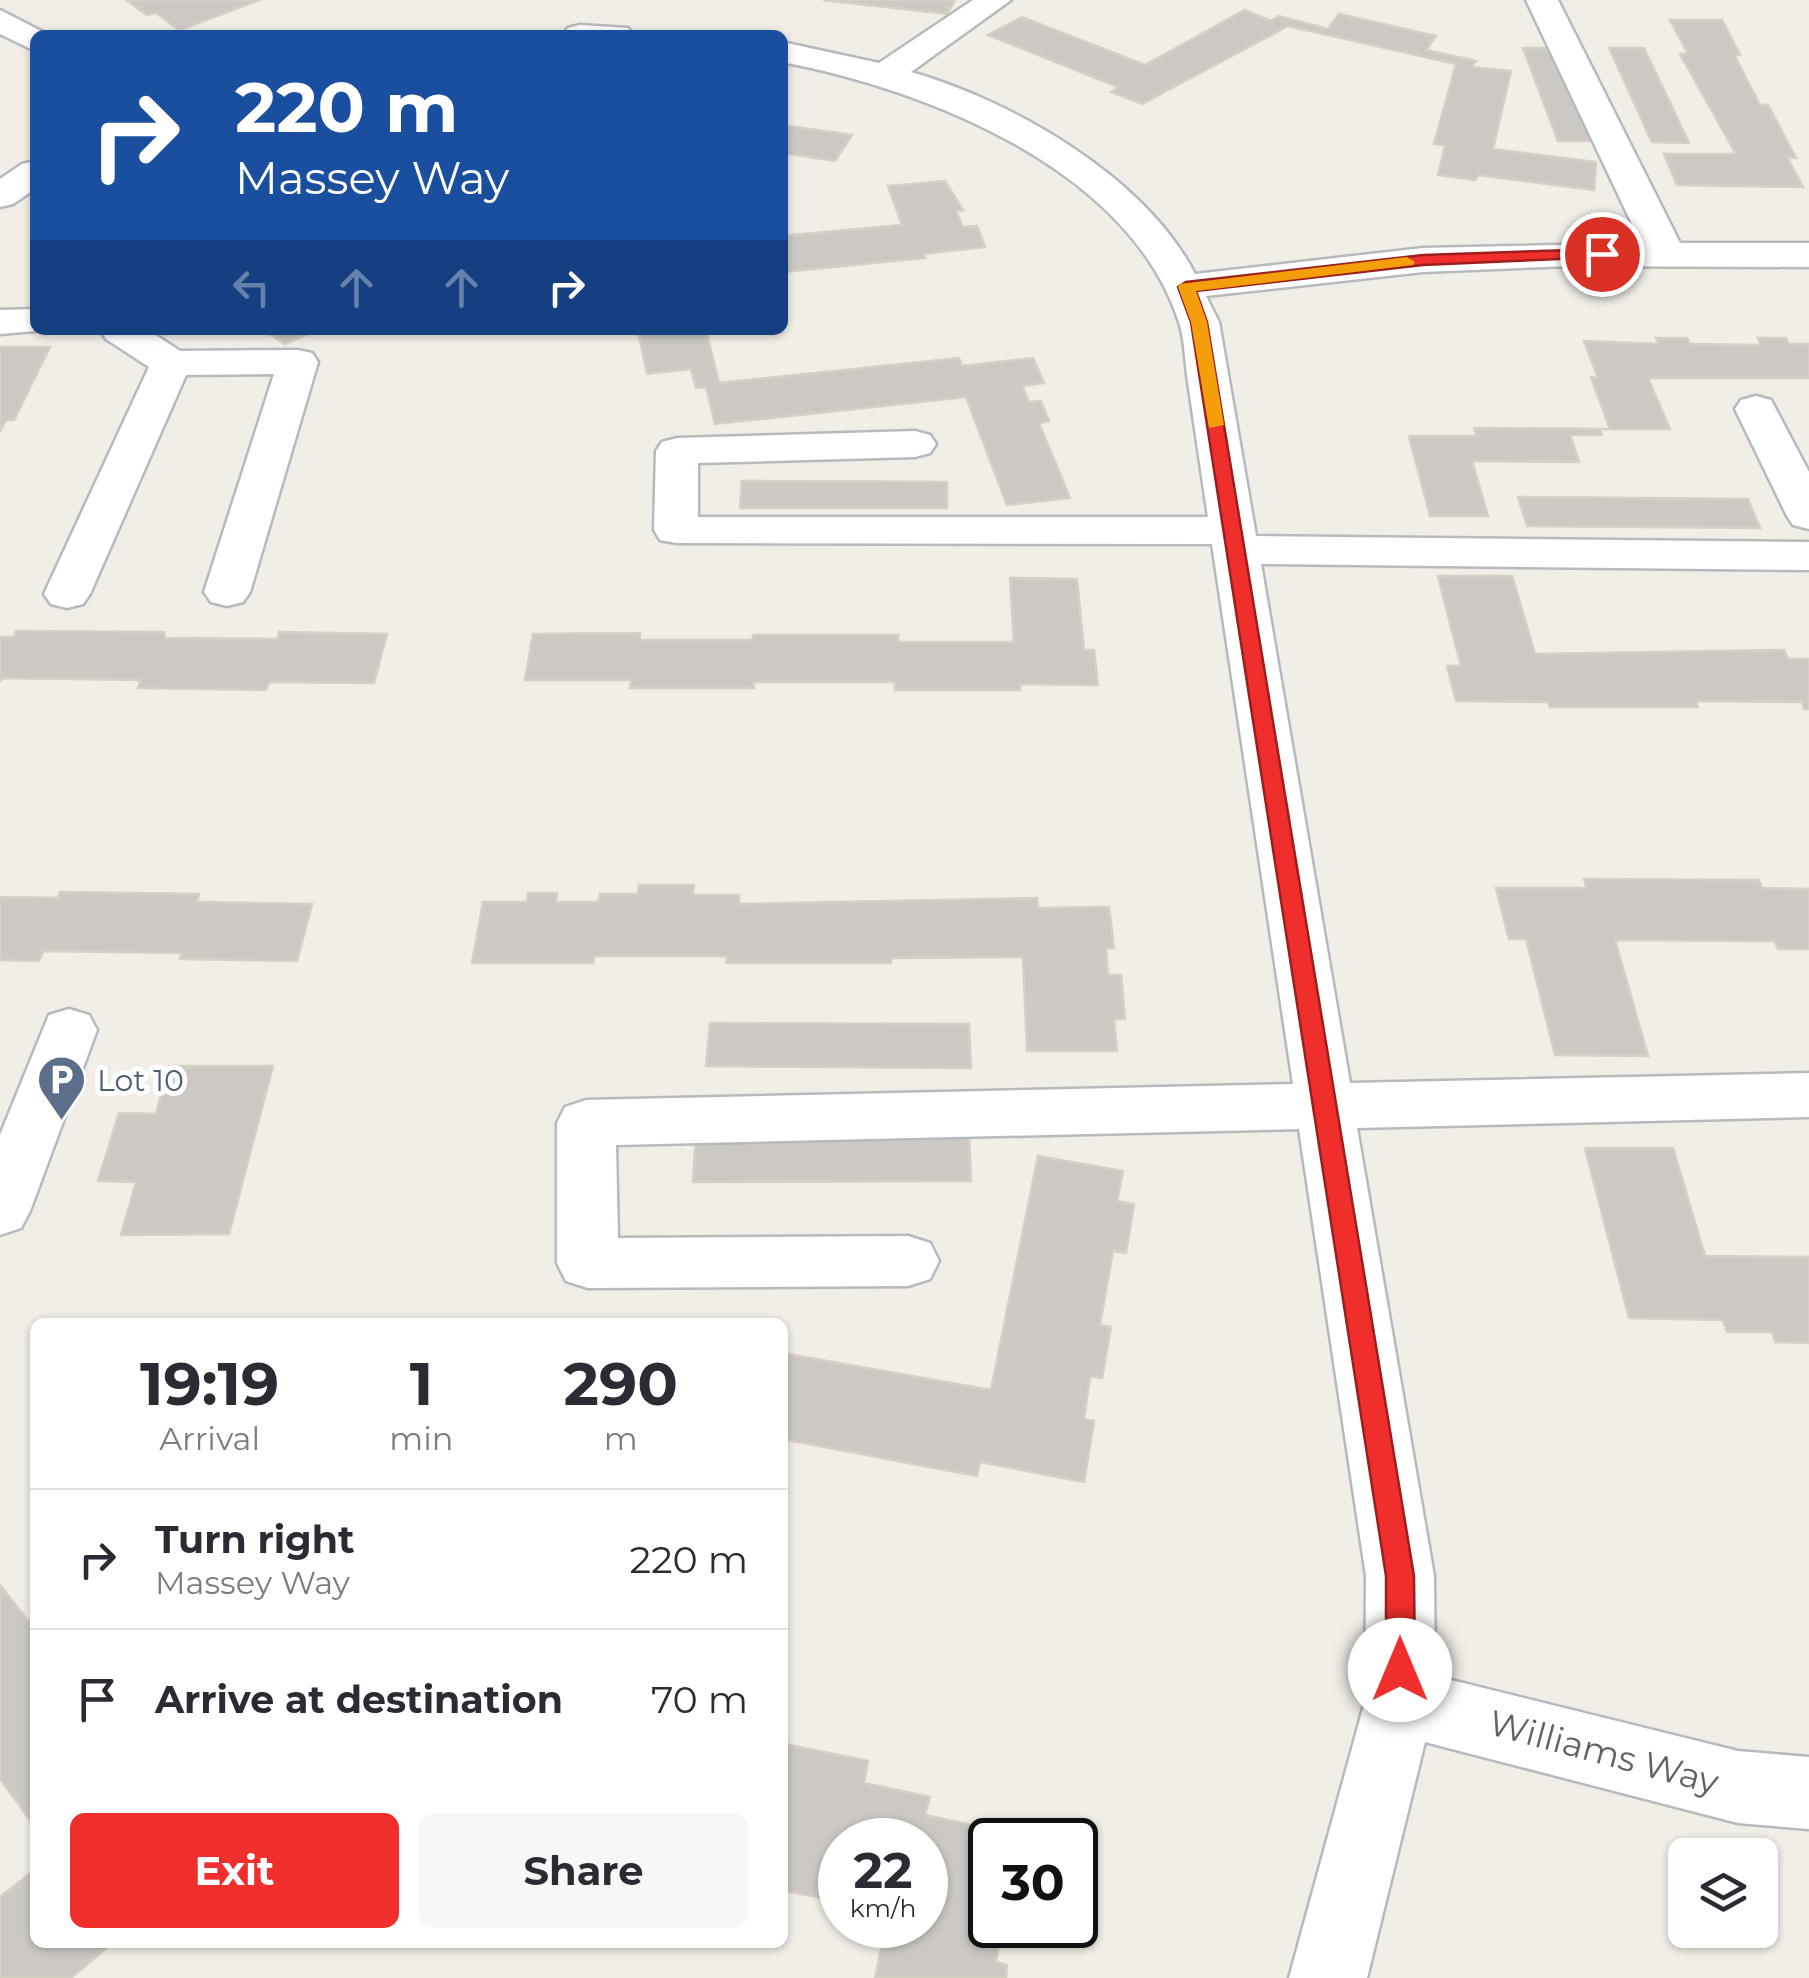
<!DOCTYPE html>
<html lang="en">
<head>
<meta charset="utf-8">
<style>
  body { margin:0; font-family:Montserrat,sans-serif; background:#f7f7f7; color:#2b2b33; height:100vh; display:flex; flex-direction:column; font-size:38px; white-space:nowrap }
  * { box-sizing:border-box; margin:0 }
  p { font-size:32px; color:#7c7c81 }
  .icon { flex:none; width:55px; height:55px; fill:none; stroke:currentColor; stroke-width:2; stroke-linecap:round; stroke-linejoin:round }
  .map { position:relative; flex:1; overflow:hidden }
  .drawer { position:absolute; left:30px; top:1318px; width:758px; height:630px; display:flex; flex-direction:column; background:#fff; border-radius:15px; box-shadow:0 2px 8px #0004 }
  .drawer>* { flex:none }
  .hud { position:absolute; left:30px; top:30px; width:758px; height:305px; border-radius:15px; box-shadow:0 2px 8px #0004; background:#1a4fa0; color:#fff; overflow:hidden }
  .fabs { position:absolute; left:1668px; top:1838px; display:grid; gap:20px }
  .fabs a { display:grid; place-items:center; width:110px; height:110px; border-radius:15px; background:#fff; box-shadow:0 2px 8px #0004; font-size:50px }
  .speed { position:absolute; left:818px; top:1818px; display:flex; gap:20px; font-size:50px; font-weight:700; text-align:center }
  .speed>* { display:grid; place-content:center; width:130px; height:130px; border-radius:50%; background:#fff; box-shadow:0 2px 8px #0004; line-height:1 }
  .speed small { font-size:25px; font-weight:400 }
  .speed .limit { border:5px solid #111; border-radius:15px; background:#fff; color:#111 }
  .pin { position:absolute; display:grid; place-items:center; width:85px; height:85px; color:#fff; margin:-42px; border:5px solid #fff; border-radius:50%; box-shadow:0 2px 10px #0007 }
  .me { position:absolute; width:110px; margin:-55px; rotate:0deg; stroke-linejoin:round; filter:drop-shadow(0 0 8px #0008) }
  .turn { display:flex; align-items:center; gap:35px; height:210px; padding:0 40px; font-size:45px }
  .turn .icon { width:130px; height:130px; stroke-width:2.5 }
  .turn b { display:block; font-size:70px; line-height:85px }
  .lanes { display:flex; align-items:center; height:95px; padding:0 40px; background:#0003; justify-content:center; gap:50px; direction:ltr }
  .lanes .off { opacity:.35 }
  .eta { display:flex; justify-content:space-evenly; align-items:center; height:170px; text-align:center }
  .eta b { font-size:60px; font-weight:700; line-height:70px }
  .button { display:flex; gap:20px; margin-top:auto; padding:20px 40px }
  .button a { flex:1; height:115px; border-radius:15px; background:#f02f2d; color:#fff; font-size:40px; font-weight:700; line-height:115px; text-align:center }
  .button a+a { background:#f7f7f7; color:#2b2b33 }
  ul { padding:0; list-style:none }
  li { display:flex; align-items:center; gap:30px; height:140px; padding:0 40px; border-top:2px solid #e1e1e2 }
  li div { flex:1 }
  li b { display:block; font-size:38px }
  li em { font-style:normal }
  .map>svg:first-child { display:block }
  .building { fill:#ccc9c4; stroke:#d6cfc4; stroke-width:2.5 }
  .lines { fill:none; stroke-linecap:round; stroke-linejoin:round }
  .minor-casing { stroke:#b7babd; stroke-width:5 }
  .minor { fill:#fff; fill-rule:evenodd }
  .route { fill:#f02f2d; stroke:#9c1f1d; stroke-width:2.5 }
  .slow { fill:#f59e0b }
  .labels { text-anchor:middle; dominant-baseline:central; stroke-width:10; stroke-linejoin:round; paint-order:stroke }
  .service-label { font-size:30px; fill:#4e5e75; stroke:#fff; text-anchor:start }
  .near-street-label { font-size:35px; fill:#5e6367; stroke:#fff }
</style>
</head>
<body>
<div class="map">
<svg width="1809" height="1978" viewBox="0 0 1809 1978">
  <rect width="100%" height="100%" fill="#f1eee7"/>
  <!-- building -->
  <g class="building">
    <path d="M126 0H260L179 30 156 13 147 15Z"/>
    <path d="M823 0H955L947 14Z"/>
    <path d="M1245 10 1271 21 1279 16 1328 29 1339 14 1436 36 1426 50 1476 61 1471 67 1511 71 1493 149 1596 162 1594 190 1478 175 1475 180 1438 175 1445 145 1434 144 1456 64 1288 26 1142 104 1111 92 1118 87 988 35 1022 17 1145 65Z"/>
    <path d="M1670 20H1722L1740 55H1734L1760 105H1768L1796 158 1787 157 1803 187 1677 185 1664 154H1736L1680 54H1688Z"/>
    <path d="M1523 48H1559L1596 141H1558Z"/>
    <path d="M1609 48H1644L1689 143 1652 142Z"/>
    <path d="M782 125 852 135 835 161 782 153Z"/>
    <path d="M945 181 963 210 956 211 963 227 977 226 985 247 923 254 925 258 782 272V236L902 225 888 186Z"/>
    <path d="M264 330H316L285 344Z"/>
    <path d="M638 330H706L719 383 959 358 962 366 1033 358 1044 383 1022 386 1029 402 1041 401 1049 421 1039 423 1070 498 1007 505 966 397 715 424 706 387 696 388 691 369 647 374Z"/>
    <path d="M1656 338H1687L1690 344 1761 345 1758 338H1786L1789 344H1809V378H1648L1670 429H1600L1602 435H1570L1579 462 1472 461 1488 516H1430L1409 436H1477L1474 428 1610 429 1591 377 1598 378 1584 341 1659 344Z"/>
    <path d="M0 347H50L14 420H6L0 432Z"/>
    <path d="M742 481 947 482V508H740Z"/>
    <path d="M1518 497 1748 499 1760 528 1527 526Z"/>
    <path d="M1438 576H1512L1535 654 1784 650 1788 659H1809V709H1804L1802 702 1695 701 1698 707H1550L1548 702 1456 701 1447 666H1461Z"/>
    <path d="M1010 578 1077 579 1084 650H1094L1098 685 1020 684V690H895V682H753L754 688H630L631 680H525L533 634 640 633V640H753V635H898V642H1014Z"/>
    <path d="M16 631 164 632 165 638 278 639 279 632 387 634 374 683 269 682 266 690 138 688 141 680 2 678 0 682V637H14Z"/>
    <path d="M1584 879 1759 880 1762 888 1809 889V949H1778L1775 941 1615 940 1648 1056 1555 1055 1526 939H1509L1496 888H1587Z"/>
    <path d="M639 885H694L693 895H739V904L1037 898 1038 908 1109 907 1114 948H1106L1108 975H1121L1125 1019H1114L1117 1051H1027L1023 957 891 958V963H726L727 956H594L593 963H472L483 902H527L528 893H557L556 902H598L600 894H638Z"/>
    <path d="M60 892 199 894 197 902 312 904 297 961 180 959 182 953 43 951 39 961 0 960V897L58 898Z"/>
    <path d="M710 1023 969 1024 971 1068 706 1066Z"/>
    <path d="M169 1066H273L229 1234 121 1235 136 1182 98 1181 119 1113 156 1114Z"/>
    <path d="M696 1133H969L971 1181 693 1182Z"/>
    <path d="M1585 1148H1673L1705 1256 1809 1257V1343L1775 1342 1772 1332H1727L1723 1320 1629 1318Z"/>
    <path d="M1038 1156 1123 1171 1117 1201 1134 1204 1126 1253 1113 1251 1100 1325 1111 1327 1102 1378 1090 1376 1084 1419 1094 1421 1084 1482 980 1462 977 1476 782 1439V1353L991 1390Z"/>
    <path d="M0 1585 35 1629V1827L0 1779Z"/>
    <path d="M785 1744 868 1761 864 1783 930 1797 925 1815 1029 1837 990 1840V1925H1002L996 1962 1007 1965 1006 1978H875L886 1925H925V1840H840V1902L782 1890Z"/>
    <path d="M35 1869V1942H114L71 1978H0V1897Z"/>
  </g>
  <g class="lines">
    <defs>
      <g id="minor">
        <path d="M973 0H1011L911 72C1013 101 1145 177 1195 274L1423 248 1641 243 1526 0H1558L1680 243H1809V267L1569 266 1423 272 1206 296 1219 322 1256 536 1809 542V570L1261 564 1350 1083 1809 1073V1117L1357 1128 1434 1576 1435 1676 1738 1751 1809 1757V1829L1738 1823 1425 1742 1367 1978H1289L1365 1701 1366 1576 1299 1129 616 1145 618 1238 908 1236 930 1243 939 1261 930 1279 908 1286 588 1288 566 1281 557 1263V1123L565 1107 586 1100 1293 1084 1212 544 676 543 660 540 654 530 656 451 662 442 677 438 915 431 930 435 936 444 930 453 915 457 698 463V517H1208C1201 472 1195 427 1188 382 1185 363 1185 340 1179 322 1129 168 925 89 782 62V42L879 63Z"/>
        <path d="M0 10 47 34 35 35V51L0 34Z"/>
        <path d="M580 25 628 28 633 35H563L568 28Z"/>
        <path d="M35 161V189L13 204 0 207V179L22 164Z"/>
        <path d="M35 309V330H47L0 334V310Z"/>
        <path d="M100 330H148L180 351 298 350 312 353 318 362 250 592 243 602 227 606 211 602 204 592 274 374 186 375 90 594 83 604 67 608 51 604 44 594 149 367 106 339Z"/>
        <path d="M1756 396 1771 400 1809 472V529L1793 525 1787 516 1735 409 1741 400Z"/>
        <path d="M69 1009 89 1015 97 1030 30 1211 21 1228 0 1235V1135L49 1015Z"/>
      </g>
    </defs>
    <!-- minor casing -->
    <use href="#minor" class="minor-casing"/>
    <!-- minor -->
    <use href="#minor" class="minor"/>
  </g>
  <!-- route -->
  <path class="route" d="M1602 249 1609 254 1607 257 1423 265 1196 291 1207 322 1414 1576 1415 1670 1411 1679 1400 1683 1390 1679 1386 1670V1576L1191 322 1178 287 1186 282 1423 255Z"/>
  <!-- slow -->
  <path class="slow" d="M1407 257 1415 262 1413 265 1196 291 1207 322 1224 425 1209 428 1191 322 1178 287 1180 284Z"/>
  <!-- icons -->
  <defs>
    <symbol id="parking-pin" viewBox="-11 -11 22 30"><path d="M0 17L-7.5 6A9.5 9.5 0 1 1 7.5 6Z" fill="#5c6f8a" stroke="#fff"/><path d="M-3.5-5.5H1a3.5 3.5 0 0 1 0 7H-1V5.5H-3.5ZM-1-3.4V-.6H.8a1.4 1.4 0 0 0 0-2.8Z" fill="#fff"/></symbol>
  </defs>
  <g fill-rule="evenodd">
    <use href="#parking-pin" x="34" y="1052" width="55" height="75"/>
  </g>
  <g class="labels">
    <!-- service labels -->
    <g class="service-label">
      <text x="97" y="1080">Lot 10</text>
    </g>
    <!-- near-street labels -->
    <g class="near-street-label">
      <text transform="translate(1604 1752) rotate(15)">Williams Way</text>
    </g>
  </g>
</svg>
<div class="fabs">
<a><svg class="icon" aria-label="layers" viewBox="0 0 24 24"><path d="M12 4l9 5-9 5-9-5zM3 14l9 5 9-5"/></svg></a>
</div>
<div class="speed"><div>22<small>km/h</small></div><div class="limit">30</div></div>
<div class="pin" style="left:1602px;top:254px;background:#d93025"><svg class="icon" aria-label="arrive" viewBox="0 0 24 24"><path d="M6 21V4h12l-3 4 3 4H6"/></svg></div>
<svg class="me" style="left:1400px;top:1670px" viewBox="-20 -20 40 40"><circle r="19" fill="#fff"/><path d="M0-13L10 11 0 6-10 11z" fill="#f02f2d"/></svg>
<div class="hud">
<div class="turn"><svg class="icon" aria-label="right" viewBox="0 0 24 24"><path d="M7 20v-9h11M14 6l5 5-5 5"/></svg><div><b>220 m</b>Massey Way</div></div>
<div class="lanes"><svg class="icon off" aria-label="left" viewBox="0 0 24 24"><path d="M17 20v-9H6M10 6l-5 5 5 5"/></svg><svg class="icon off" aria-label="ahead" viewBox="0 0 24 24"><path d="M12 20V5M6 11l6-6 6 6"/></svg><svg class="icon off" aria-label="ahead" viewBox="0 0 24 24"><path d="M12 20V5M6 11l6-6 6 6"/></svg><svg class="icon" aria-label="right" viewBox="0 0 24 24"><path d="M7 20v-9h11M14 6l5 5-5 5"/></svg></div>
</div>
<section class="drawer">
<div class="eta">
<div><b>19:19</b><p>Arrival</p></div>
<div><b>1</b><p>min</p></div>
<div><b>290</b><p>m</p></div>
</div>
<ul>
<li><svg class="icon" aria-label="right" viewBox="0 0 24 24"><path d="M7 20v-9h11M14 6l5 5-5 5"/></svg><div><b>Turn right</b><p>Massey Way</p></div><em>220 m</em></li>
<li><svg class="icon" aria-label="arrive" viewBox="0 0 24 24"><path d="M6 21V4h12l-3 4 3 4H6"/></svg><div><b>Arrive at destination</b></div><em>70 m</em></li>
</ul>
<div class="button"><a>Exit</a><a>Share</a></div>
</section>
</div>
</body>
</html>
